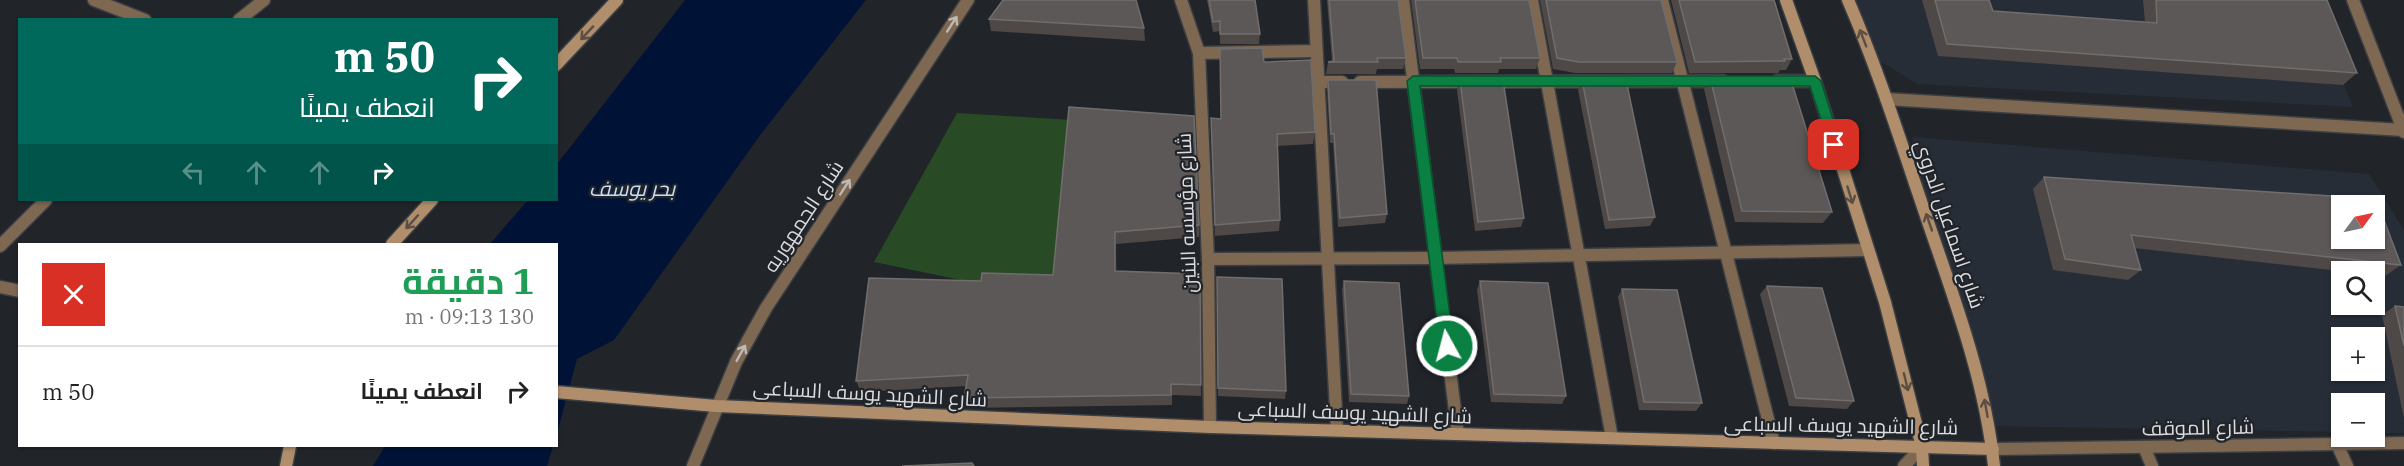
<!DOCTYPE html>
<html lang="ar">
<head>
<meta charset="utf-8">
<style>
  body { margin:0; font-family:"IBM Plex Serif",Cairo,serif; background:#f2f2f2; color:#222; direction:rtl; height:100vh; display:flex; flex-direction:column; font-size:22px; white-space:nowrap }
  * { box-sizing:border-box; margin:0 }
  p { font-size:20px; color:#767676 }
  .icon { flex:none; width:33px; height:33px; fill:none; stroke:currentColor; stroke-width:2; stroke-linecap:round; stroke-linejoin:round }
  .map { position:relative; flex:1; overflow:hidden; direction:ltr }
  .details { position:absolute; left:18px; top:243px; width:540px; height:204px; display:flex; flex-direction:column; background:#fff; border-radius:0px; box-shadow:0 2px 4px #0004; direction:rtl }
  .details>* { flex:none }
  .top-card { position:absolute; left:18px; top:18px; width:540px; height:183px; border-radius:0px; box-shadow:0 2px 4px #0004; direction:rtl; background:#00695c; color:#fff; overflow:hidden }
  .needle { width:39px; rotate:57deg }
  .controls { position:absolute; left:2331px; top:195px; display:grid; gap:12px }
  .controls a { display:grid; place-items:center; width:54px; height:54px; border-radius:0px; background:#fff; box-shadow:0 2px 4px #0004; font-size:30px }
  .pin { position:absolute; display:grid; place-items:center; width:51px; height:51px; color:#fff; margin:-26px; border-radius:12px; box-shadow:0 3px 9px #0006 }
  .me { position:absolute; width:66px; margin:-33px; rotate:353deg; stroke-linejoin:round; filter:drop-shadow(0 0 4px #0008) }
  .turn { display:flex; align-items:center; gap:21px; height:126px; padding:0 24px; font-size:27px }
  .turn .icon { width:78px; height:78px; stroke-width:2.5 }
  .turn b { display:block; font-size:42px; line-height:51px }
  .lanes { display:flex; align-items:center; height:57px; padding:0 24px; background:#0003; justify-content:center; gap:30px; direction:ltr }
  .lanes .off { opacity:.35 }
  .round { display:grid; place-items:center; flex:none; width:63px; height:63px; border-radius:0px; background:#f2f2f2 }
  .head { display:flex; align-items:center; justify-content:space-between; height:102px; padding:0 24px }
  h1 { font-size:36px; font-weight:700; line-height:45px; color:#1e9e55 }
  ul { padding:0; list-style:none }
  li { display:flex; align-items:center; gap:18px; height:90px; padding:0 24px; border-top:2px solid #e0e0e0 }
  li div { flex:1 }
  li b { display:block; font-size:22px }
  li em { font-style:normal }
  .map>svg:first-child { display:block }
  .built { fill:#272d37; fill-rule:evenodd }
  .green { fill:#284b25 }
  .water { fill:#001336 }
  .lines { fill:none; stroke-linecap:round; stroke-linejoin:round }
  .service-casing { stroke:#3b3e42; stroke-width:15 }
  .minor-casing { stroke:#3b3e42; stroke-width:15 }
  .tertiary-casing { stroke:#3b3e42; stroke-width:15 }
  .secondary-casing { stroke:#3b3e42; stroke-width:15 }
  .service { stroke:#7e6852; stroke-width:12 }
  .minor { stroke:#7e6852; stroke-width:12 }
  .tertiary { stroke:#7e6852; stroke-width:12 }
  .secondary { stroke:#b18e6b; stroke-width:12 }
  .wall { fill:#4e4847 }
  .shaded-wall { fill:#353334 }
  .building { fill:#5d5858; stroke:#706d6d; stroke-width:1.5; fill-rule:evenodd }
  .oneway { stroke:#beb9b5 }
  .oneway2 { stroke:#5b4e43 }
  .route { fill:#0b8043; stroke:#07532c; stroke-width:1.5 }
  .labels { text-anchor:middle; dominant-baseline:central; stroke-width:4.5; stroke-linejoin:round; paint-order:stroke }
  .street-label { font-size:20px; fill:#dadcdf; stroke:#212429 }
  .water-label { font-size:21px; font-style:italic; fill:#c5dcfc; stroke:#212429 }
</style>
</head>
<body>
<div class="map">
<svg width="2404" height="466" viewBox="0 0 2404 466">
  <rect width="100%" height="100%" fill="#212429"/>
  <!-- built -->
  <g class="built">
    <path d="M1849 0H2310L2353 107 1917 84 1872 56Z"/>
    <path d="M1913 137 2369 174 2404 230V433H2375L2374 404H2342L2341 432 1995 426 1910 156ZM2342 206H2374V238H2342ZM2342 272H2374V304H2342ZM2342 338H2374V370H2342Z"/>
  </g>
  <!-- green -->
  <path class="green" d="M957 113 1071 120 1055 287 985 285 874 262Z"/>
  <!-- water -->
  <g class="water">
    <path d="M685 0H866L761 134 614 340 577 359 557 433 556 244H490L528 200H556L557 164Z"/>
    <path d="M385 446H553L547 466H373Z"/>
  </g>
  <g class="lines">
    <defs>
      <g id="service">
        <path d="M1886 99 2403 130"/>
        <path d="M1904 466 1922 447"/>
      </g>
      <g id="minor">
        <path d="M94 0 145 20"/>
        <path d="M1181 0 1199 53 1208 259 1210 427"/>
        <path d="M1314 0 1337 430"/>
        <path d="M1403 0 1458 434"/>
        <path d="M1532 0 1612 438"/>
        <path d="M1662 0 1774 443"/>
        <path d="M2353 0 2404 132"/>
        <path d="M239 20 264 0"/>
        <path d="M1199 53 1316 51"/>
        <path d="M1777 81H1815"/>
        <path d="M1318 82H1342"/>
        <path d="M1360 82 1723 81"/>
        <path d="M0 246 46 200"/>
        <path d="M1208 259 1436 258 1867 250"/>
        <path d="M0 287 20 291"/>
        <path d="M2337 444 2347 466"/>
        <path d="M2144 447 2152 466"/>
        <path d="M1993 449 2404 443"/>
      </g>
      <path id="tertiary" d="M693 466 736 362 766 308 968 0"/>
      <g id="secondary">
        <path d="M1786 0 1815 81 1885 302 1922 447 1923 466"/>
        <path d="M1848 0C1879 72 1902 146 1927 219 1955 301 1985 380 1994 466"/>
        <path d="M556 65 617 0"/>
        <path d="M392 244 432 200"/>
        <path d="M556 392 716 406 1210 427 1993 449"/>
        <path d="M286 466 290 446"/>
      </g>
    </defs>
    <!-- service casing -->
    <use href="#service" class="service-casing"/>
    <!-- minor casing -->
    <use href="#minor" class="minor-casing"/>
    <!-- tertiary casing -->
    <use href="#tertiary" class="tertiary-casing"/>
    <!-- secondary casing -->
    <use href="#secondary" class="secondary-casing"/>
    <!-- service -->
    <use href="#service" class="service"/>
    <!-- minor -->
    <use href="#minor" class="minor"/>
    <!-- tertiary -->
    <use href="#tertiary" class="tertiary"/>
    <!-- secondary -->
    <use href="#secondary" class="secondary"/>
  </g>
  <!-- wall -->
  <g class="wall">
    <path d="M1207 0H1255L1260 34 1259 44H1220V31L1213 32Z"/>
    <path d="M1327 0H1398L1406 58 1403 69H1377L1376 74H1326L1328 62 1332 61Z"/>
    <path d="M1411 0H1529L1540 58 1536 69H1499L1498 73H1455L1454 69H1420Z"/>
    <path d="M1540 0H1661L1677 62 1672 73H1575L1553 69Z"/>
    <path d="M1671 0H1774L1792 59 1786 70H1780L1778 73H1689Z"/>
    <path d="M1922 0H1989L1993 11 2145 22 2143 0H2327L2357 73 2343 85 1938 56Z"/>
    <path d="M989 19 1144 28 1145 41 991 31Z"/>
    <path d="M1264 62 1315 132 1313 144 1278 146 1280 220 1279 231 1215 236 1211 118 1220 119Z"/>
    <path d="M1710 77 1832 212 1823 223 1735 222 1704 89Z"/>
    <path d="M1328 80 1387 214 1385 223 1338 227 1333 143H1330L1327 90Z"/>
    <path d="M1460 80 1524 218 1521 227 1475 231 1457 90Z"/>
    <path d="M1582 80 1655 217 1650 226 1605 229 1578 90Z"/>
    <path d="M1069 107 1199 225V237L1116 244V271L1200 274 1201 396 1172 395V405L968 408 964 398 966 386 861 392 856 381 981 281 1053 275Z"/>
    <path d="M2044 177 2401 265 2385 276 2374 274V272H2348L2134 248 2141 270 2128 280 2053 270 2033 189Z"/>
    <path d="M1217 277 1286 391 1285 399 1218 396Z"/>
    <path d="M1344 281 1409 396 1407 404 1349 402 1342 290Z"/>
    <path d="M1480 281 1566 396 1562 404 1491 402 1477 290Z"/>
    <path d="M1767 286 1854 401 1847 409 1789 406 1760 294Z"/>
    <path d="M1622 289 1702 403 1696 411 1639 410 1618 297Z"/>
    <path d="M2395 306 2404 307V418L2382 315Z"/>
  </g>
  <!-- shaded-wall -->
  <path class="shaded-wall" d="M1115 232 1116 244 1117 282 1115 271Z"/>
  <!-- building -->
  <g class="building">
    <path d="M1003 0H1136L1144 28 989 19Z"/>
    <path d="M1209 0H1255L1260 34H1220V21L1213 22Z"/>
    <path d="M1329 0H1398L1406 58H1377L1378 62H1328L1334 61Z"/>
    <path d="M1415 0H1529L1540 58H1500L1501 62H1458L1457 58H1423Z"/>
    <path d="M1546 0H1661L1677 62H1579L1557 58Z"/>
    <path d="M1679 0H1774L1792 59H1784L1785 61 1695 62Z"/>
    <path d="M1935 0H1989L1993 11 2157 23 2156 0H2327L2357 73 1947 44Z"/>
    <path d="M1262 48 1264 62 1311 60 1315 132 1277 134 1280 220 1215 225 1211 118 1221 119 1220 49Z"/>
    <path d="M1710 77H1790L1832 212 1742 211Z"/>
    <path d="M1328 80H1376L1387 214 1340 218 1334 134H1331Z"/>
    <path d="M1460 80H1503L1524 218 1478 222Z"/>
    <path d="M1582 80H1626L1655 217 1609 220Z"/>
    <path d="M1069 107 1194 116 1199 225 1115 232V271L1200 274 1201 385 1171 384V395L964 398 968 375 856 381 869 278 981 281 982 273 1053 275Z"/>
    <path d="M2044 177 2376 199 2401 265 2131 235 2141 270 2065 259ZM2342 206H2374V238H2342Z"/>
    <path d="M1217 277 1282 279 1286 391 1218 388Z"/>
    <path d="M1344 281 1399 283 1409 396 1351 394Z"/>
    <path d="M1480 281 1548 283 1566 396 1494 394Z"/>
    <path d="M1767 286 1822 288 1854 401 1796 398Z"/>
    <path d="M1622 289 1677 290 1702 403 1644 402Z"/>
    <path d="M2395 306 2404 307V346Z"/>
    <path d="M972 463 974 466H902Z"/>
  </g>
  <!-- one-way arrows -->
  <defs><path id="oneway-shaft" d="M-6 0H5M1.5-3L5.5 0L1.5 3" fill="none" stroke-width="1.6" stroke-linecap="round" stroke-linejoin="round" transform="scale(1.5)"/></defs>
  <g class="oneway">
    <use href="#oneway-shaft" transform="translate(952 24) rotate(-57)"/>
    <use href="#oneway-shaft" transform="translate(845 187) rotate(-57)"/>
    <use href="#oneway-shaft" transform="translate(741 353) rotate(-61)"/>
  </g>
  <g class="oneway2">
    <use href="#oneway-shaft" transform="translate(587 33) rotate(133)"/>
    <use href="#oneway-shaft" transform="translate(1863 38) rotate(-111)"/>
    <use href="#oneway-shaft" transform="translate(1850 195) rotate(73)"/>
    <use href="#oneway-shaft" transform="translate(412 222) rotate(132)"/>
    <use href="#oneway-shaft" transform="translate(1929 222) rotate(-109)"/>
    <use href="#oneway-shaft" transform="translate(1906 382) rotate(76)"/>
    <use href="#oneway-shaft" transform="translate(1986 408) rotate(-100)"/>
  </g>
  <!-- route -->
  <path class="route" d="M1413 76H1815L1821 81 1841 145 1839 148H1830L1810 86H1420L1454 346 1452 350 1447 352 1442 350 1440 346 1407 81Z"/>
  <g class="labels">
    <!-- street labels -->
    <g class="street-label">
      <text transform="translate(1186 213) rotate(-92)">شارع مؤسسه البنين</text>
      <text transform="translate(803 216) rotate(-57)">شارع الجمهوريه</text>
      <text transform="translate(1950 224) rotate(71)">شارع اسماعيل الدروي</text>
      <text transform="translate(870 393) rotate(3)">شارع الشهيد يوسف السباعى</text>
      <text transform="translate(1355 412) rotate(2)">شارع الشهيد يوسف السباعى</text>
      <text transform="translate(1841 425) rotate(1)">شارع الشهيد يوسف السباعى</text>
      <text transform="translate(2198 427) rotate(-1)">شارع الموقف</text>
    </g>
    <!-- water labels -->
    <g class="water-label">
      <text x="632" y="188">بحر يوسف</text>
    </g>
  </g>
</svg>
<div class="controls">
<a><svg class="needle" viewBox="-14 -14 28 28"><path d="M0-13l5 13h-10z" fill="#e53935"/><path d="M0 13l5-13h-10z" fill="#767676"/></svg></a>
<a><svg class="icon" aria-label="search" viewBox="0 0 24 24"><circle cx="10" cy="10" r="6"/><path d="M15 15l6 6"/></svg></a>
<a>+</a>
<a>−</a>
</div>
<div class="pin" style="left:1834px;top:145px;background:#d93025"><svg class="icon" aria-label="arrive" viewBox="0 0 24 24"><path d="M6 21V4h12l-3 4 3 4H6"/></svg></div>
<svg class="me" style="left:1447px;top:346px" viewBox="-20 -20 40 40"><circle r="17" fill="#0b8043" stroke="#fff" stroke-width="3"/><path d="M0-11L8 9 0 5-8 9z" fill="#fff"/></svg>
<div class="top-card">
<div class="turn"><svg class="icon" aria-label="right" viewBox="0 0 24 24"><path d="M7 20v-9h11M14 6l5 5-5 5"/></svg><div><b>50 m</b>انعطف يمينًا</div></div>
<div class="lanes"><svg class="icon off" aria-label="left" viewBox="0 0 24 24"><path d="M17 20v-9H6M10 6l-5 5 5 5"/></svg><svg class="icon off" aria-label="ahead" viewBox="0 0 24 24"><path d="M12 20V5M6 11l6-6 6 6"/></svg><svg class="icon off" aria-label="ahead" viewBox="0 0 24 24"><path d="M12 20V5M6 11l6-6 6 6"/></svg><svg class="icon" aria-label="right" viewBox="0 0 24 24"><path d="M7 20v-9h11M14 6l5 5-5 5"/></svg></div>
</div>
<section class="details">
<div class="head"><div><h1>1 دقيقة</h1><p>130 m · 09:13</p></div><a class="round" style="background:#d93025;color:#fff"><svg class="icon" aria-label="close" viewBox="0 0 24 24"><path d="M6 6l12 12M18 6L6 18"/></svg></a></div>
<ul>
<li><svg class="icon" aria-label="right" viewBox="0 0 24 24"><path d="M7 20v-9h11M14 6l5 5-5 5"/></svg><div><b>انعطف يمينًا</b></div><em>50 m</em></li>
</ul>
</section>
</div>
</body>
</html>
